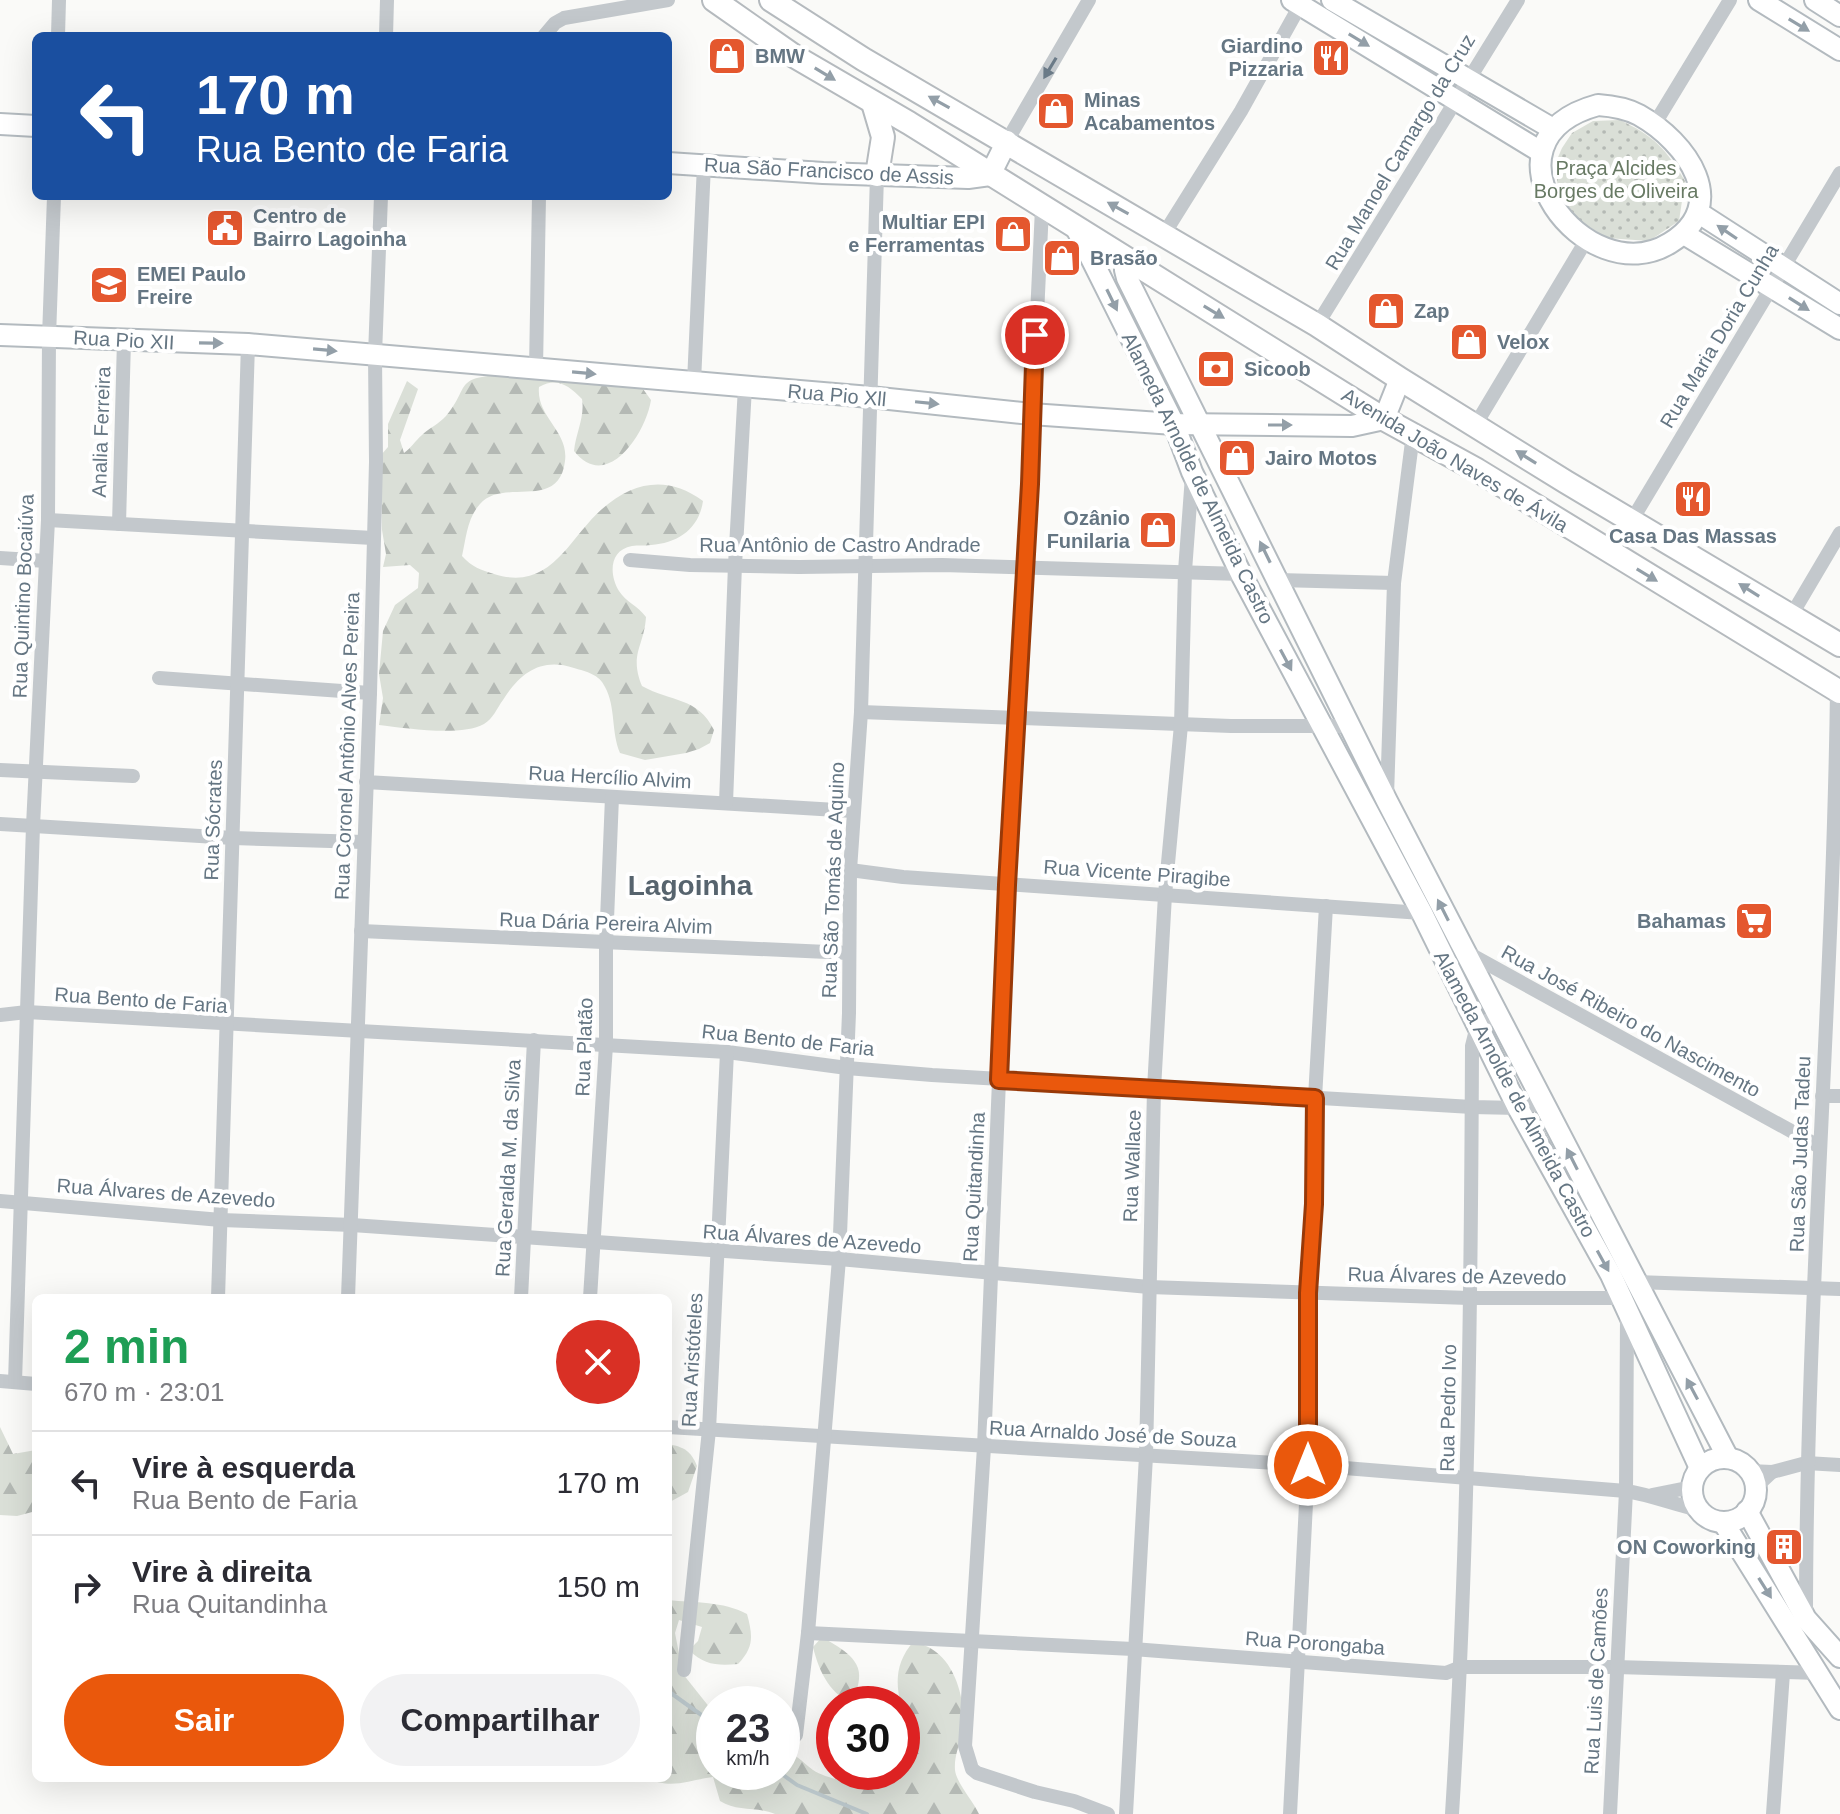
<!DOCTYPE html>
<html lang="pt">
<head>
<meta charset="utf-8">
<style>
  body { margin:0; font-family:Helvetica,sans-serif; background:#f2f2f3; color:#2b2b33; height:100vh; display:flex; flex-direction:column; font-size:30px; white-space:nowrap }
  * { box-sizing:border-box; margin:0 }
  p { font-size:26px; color:#7c7c81 }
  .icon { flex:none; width:44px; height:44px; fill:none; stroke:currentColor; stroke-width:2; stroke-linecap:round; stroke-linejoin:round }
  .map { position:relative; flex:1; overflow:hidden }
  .details { position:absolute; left:32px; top:1294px; width:640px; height:488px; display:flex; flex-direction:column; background:#fff; border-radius:12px; box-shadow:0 8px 32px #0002 }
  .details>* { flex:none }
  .hud { position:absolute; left:32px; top:32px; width:640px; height:168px; border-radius:12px; box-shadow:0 8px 32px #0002; background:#1a4fa0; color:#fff; overflow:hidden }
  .speed { position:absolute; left:696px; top:1686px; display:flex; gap:16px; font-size:40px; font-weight:700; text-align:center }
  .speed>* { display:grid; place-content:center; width:104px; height:104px; border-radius:50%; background:#fff; box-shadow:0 8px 32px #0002; line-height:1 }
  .speed small { font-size:20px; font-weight:400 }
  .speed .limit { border:12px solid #d22; background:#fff; color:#111 }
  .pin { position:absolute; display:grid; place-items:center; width:68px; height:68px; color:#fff; margin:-34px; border:4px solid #fff; border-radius:50%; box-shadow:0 2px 8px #0007 }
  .me { position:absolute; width:88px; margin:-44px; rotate:0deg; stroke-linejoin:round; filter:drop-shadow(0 0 6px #0008) }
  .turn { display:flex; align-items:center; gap:28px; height:168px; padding:0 32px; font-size:36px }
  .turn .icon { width:104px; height:104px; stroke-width:2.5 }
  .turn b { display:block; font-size:56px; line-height:68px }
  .round { display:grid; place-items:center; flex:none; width:84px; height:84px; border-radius:42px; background:#f2f2f3 }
  .summary { display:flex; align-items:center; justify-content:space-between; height:136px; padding:0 32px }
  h1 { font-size:48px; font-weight:700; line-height:60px; color:#1e9e55 }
  .button { display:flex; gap:16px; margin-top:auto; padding:16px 32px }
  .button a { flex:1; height:92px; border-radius:48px; background:#ea580c; color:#fff; font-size:32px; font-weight:700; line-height:92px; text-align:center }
  .button a+a { background:#f2f2f3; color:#2b2b33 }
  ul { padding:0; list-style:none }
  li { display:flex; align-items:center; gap:24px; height:104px; padding:0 32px; border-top:2px solid #e1e1e2 }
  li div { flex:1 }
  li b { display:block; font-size:30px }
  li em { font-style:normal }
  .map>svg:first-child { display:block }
  .forest { fill:url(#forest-firs) }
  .park { fill:url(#park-dots) }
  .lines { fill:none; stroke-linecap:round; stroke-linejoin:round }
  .stream { stroke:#bbc7cb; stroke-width:4 }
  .secondary-casing { stroke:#b3babf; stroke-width:24 }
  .primary-casing { stroke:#b5babe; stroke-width:26 }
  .street { stroke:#c3c8cc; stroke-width:14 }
  .secondary { stroke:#fff; stroke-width:20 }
  .primary { stroke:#fff; stroke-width:22 }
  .oneway { fill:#939fa8 }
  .oneway2 { fill:#6a7a87 }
  .route-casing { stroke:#983908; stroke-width:20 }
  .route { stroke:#ea580c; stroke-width:14 }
  .labels { text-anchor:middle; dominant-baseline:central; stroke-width:8; stroke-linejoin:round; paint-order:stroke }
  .poi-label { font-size:20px; font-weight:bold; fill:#657683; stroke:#fff; text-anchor:start }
  .street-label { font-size:20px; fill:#657683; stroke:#fff }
  .park-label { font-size:20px; fill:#687a64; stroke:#fff }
  .district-label { font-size:28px; font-weight:bold; fill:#57646e; stroke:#fff }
</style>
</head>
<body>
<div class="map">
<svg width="1840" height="1814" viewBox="0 0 1840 1814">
  <defs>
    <pattern id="forest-firs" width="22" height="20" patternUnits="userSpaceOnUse" patternTransform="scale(2)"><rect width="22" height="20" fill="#dadfd7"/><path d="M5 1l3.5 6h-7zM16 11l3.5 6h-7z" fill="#b4b9b4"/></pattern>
    <pattern id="park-dots" width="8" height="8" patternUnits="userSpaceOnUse" patternTransform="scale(2)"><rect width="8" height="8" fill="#dadfd7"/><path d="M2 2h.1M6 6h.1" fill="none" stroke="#b4b9b4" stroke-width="1.8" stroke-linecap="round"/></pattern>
  </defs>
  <rect width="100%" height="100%" fill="#fafaf8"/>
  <!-- forest -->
  <g class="forest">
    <path d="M502 375 631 382 643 389 651 400C646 433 607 493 574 451 576 432 585 417 582 399 568 385 557 377 539 387 536 417 569 431 565 461 559 512 503 477 480 504 467 518 466 539 462 556 472 567 481 570 494 574 551 592 568 539 602 509 634 481 668 475 703 501 699 529 678 543 651 545 644 546 638 545 632 546 609 550 609 575 619 591 626 602 638 606 646 617 644 647 629 654 642 686 671 702 698 697 714 730L710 743 699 749 686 753 645 760 620 753C611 732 616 707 605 687 599 674 587 672 574 668 541 657 520 673 503 700 497 708 493 719 484 724 461 737 405 728 379 725L383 698 379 674 383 631 395 605 418 588 419 573 410 565 383 567 386 554 382 530 381 455 388 447V424L407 381 418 389 400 440 404 453C411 448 415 441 422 435 429 428 439 424 446 416 470 388 453 377 502 375Z"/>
    <path d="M0 1427 13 1454 36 1450V1511L17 1516 0 1515Z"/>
    <path d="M668 1444C684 1447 691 1451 697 1466L688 1492 668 1503Z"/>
    <path d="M668 1600C695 1603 723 1601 747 1614 753 1636 754 1647 738 1664 718 1666 704 1665 689 1650L698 1641 702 1627 679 1620 675 1633 683 1674 714 1713V1772H782V1750C797 1754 801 1761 813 1770 825 1778 847 1782 861 1783 877 1784 887 1772 902 1772V1732L910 1731C898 1700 888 1670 914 1641 921 1644 930 1647 936 1652 958 1668 967 1708 962 1733 959 1746 954 1757 955 1770 956 1782 973 1801 979 1814H775C756 1806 737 1812 720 1801L713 1777C689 1780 671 1790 647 1778H668Z"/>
    <path d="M822 1637C837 1646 862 1658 859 1679 858 1689 855 1693 856 1704 831 1697 819 1672 813 1647Z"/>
  </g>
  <!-- park -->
  <path class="park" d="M1620 120C1654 136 1666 149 1685 181L1679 221 1649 241 1607 238 1580 221 1558 193 1556 162 1562 148 1572 133 1593 121Z"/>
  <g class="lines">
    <!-- stream -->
    <g class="stream">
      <path d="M668 1691 714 1724"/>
      <path d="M779 1772 797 1785 867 1814"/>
    </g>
    <defs>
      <g id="secondary">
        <path d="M1292 0 1541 152"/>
        <path d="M1332 0 1553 129"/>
        <path d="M1759 0 1840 50"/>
        <path d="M1815 0 1840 16"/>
        <path d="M1598 105C1613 106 1626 108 1639 115 1687 142 1732 205 1670 243 1586 295 1469 140 1598 105Z"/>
        <path d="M0 124 36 126"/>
        <path d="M668 163 823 173 968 178 990 175 1007 141"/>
        <path d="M1699 213 1840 304"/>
        <path d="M1077 230 1174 424 1192 472 1241 574 1422 913 1518 1108 1611 1275 1700 1468"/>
        <path d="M1684 234 1840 329"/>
        <path d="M1127 260 1125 270 1127 278 1387 801 1728 1458"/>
        <path d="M0 335 248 344 870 397 1031 414 1174 424 1352 426 1384 419 1400 379"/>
        <circle cx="1724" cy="1490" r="32"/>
        <path d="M1747 1511 1806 1619 1840 1657"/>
        <path d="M1723 1522 1840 1709"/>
      </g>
      <g id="primary">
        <path d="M714 0 794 56 909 123 1384 419 1477 470 1840 692"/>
        <path d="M771 0 863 59 1317 325 1400 379 1566 482 1840 645"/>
        <path d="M873 103 883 137 877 175"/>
      </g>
    </defs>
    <!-- secondary casing -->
    <use href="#secondary" class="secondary-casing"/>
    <!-- primary casing -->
    <use href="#primary" class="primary-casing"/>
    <!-- street -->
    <g class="street">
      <path d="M58 36 59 0"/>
      <path d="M386 36 387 0"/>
      <path d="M544 36 555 23 564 18 668 0"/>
      <path d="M1654 125 1730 0"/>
      <path d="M1007 141 1089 0"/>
      <path d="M1042 208 1022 637 1007 885 984 1447 965 1746 972 1769 977 1773 1035 1792 1074 1801 1108 1814"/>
      <path d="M1164 234 1241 111 1303 0"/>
      <path d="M1317 325 1518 0"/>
      <path d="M536 369 539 196"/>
      <path d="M694 382 704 165"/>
      <path d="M1476 424 1587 239"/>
      <path d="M48 520 373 538"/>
      <path d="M1632 520 1840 173"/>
      <path d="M119 524 124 340"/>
      <path d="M0 558 46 561"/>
      <path d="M630 560 690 565 799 567 942 565 1241 574"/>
      <path d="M1278 580 1394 583"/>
      <path d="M1791 616 1840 533"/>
      <path d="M159 678 370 693"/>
      <path d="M861 712 1231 726H1352"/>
      <path d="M0 770 133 776"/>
      <path d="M366 782 853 811"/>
      <path d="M1387 796 1394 583 1413 434"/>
      <path d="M726 803 735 565 745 387"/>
      <path d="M0 824 233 838 364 842"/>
      <path d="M850 870 903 877 1422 913"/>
      <path d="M361 931 849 953"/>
      <path d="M1466 952 1820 1147"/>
      <path d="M0 1015 27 1012 727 1052 847 1068 932 1075 1472 1107 1518 1108 1544 1103"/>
      <path d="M1822 1096H1840"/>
      <path d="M0 1201 221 1220 352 1225 839 1259 1149 1287 1469 1298H1622"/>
      <path d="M1636 1282 1840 1289"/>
      <path d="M218 1298 248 344"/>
      <path d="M348 1298 370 693 376 462 375 355 381 196"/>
      <path d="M521 1298 534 1040"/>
      <path d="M590 1298 606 1045V944L612 797"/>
      <path d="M0 1381 36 1384"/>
      <path d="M15 1382 33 826 48 520 49 337 54 196"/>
      <path d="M668 1427 1308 1465 1626 1491C1652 1495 1675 1505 1700 1510"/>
      <path d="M1749 1471 1772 1472 1806 1463 1840 1465"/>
      <path d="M1756 1487 1772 1472"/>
      <path d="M1652 1495 1692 1487"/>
      <path d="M1806 1617C1806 1308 1833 999 1837 690"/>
      <path d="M808 1633 1133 1649 1446 1673 1461 1667H1616L1819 1673"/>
      <path d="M684 1670 709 1430 727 1052"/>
      <path d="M782 1742 790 1741 796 1735 808 1633 839 1259 849 1013 850 870 861 712 877 175"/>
      <path d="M1126 1814 1146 1456 1154 1089 1165 895 1181 725 1185 571 1192 476"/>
      <path d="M1290 1814 1308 1465V1293L1314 1204 1315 1098 1326 906"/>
      <path d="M1452 1814C1468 1558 1471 1302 1472 1046L1477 1026 1498 1015"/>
      <path d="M1610 1814 1626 1491 1627 1315"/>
      <path d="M1773 1814 1783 1673"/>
    </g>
    <!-- secondary -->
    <use href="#secondary" class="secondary"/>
    <!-- primary -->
    <use href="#primary" class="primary"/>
  </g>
  <!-- one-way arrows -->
  <defs><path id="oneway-solid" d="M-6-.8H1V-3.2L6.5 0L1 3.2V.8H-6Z" transform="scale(2)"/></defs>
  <g class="oneway">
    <use href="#oneway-solid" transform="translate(1799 25) rotate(31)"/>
    <use href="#oneway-solid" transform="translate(1359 40) rotate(31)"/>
    <use href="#oneway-solid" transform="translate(825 74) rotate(31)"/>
    <use href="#oneway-solid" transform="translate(939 102) rotate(-151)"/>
    <use href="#oneway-solid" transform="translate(1118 208) rotate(-151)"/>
    <use href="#oneway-solid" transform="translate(1727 232) rotate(-146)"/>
    <use href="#oneway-solid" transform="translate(1112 300) rotate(64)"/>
    <use href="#oneway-solid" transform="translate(1799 304) rotate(32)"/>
    <use href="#oneway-solid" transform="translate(1214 312) rotate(31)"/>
    <use href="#oneway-solid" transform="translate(211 343) rotate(1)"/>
    <use href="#oneway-solid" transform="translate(325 350) rotate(5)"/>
    <use href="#oneway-solid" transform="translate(584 373) rotate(5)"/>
    <use href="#oneway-solid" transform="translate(927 403) rotate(6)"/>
    <use href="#oneway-solid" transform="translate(1280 425)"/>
    <use href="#oneway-solid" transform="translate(1526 457) rotate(-148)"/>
    <use href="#oneway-solid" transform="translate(1265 552) rotate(-116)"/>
    <use href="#oneway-solid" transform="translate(1647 575) rotate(31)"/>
    <use href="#oneway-solid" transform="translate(1749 590) rotate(-148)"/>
    <use href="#oneway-solid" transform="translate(1286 660) rotate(62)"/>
    <use href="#oneway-solid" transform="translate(1443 910) rotate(-117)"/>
    <use href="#oneway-solid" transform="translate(1572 1159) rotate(-117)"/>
    <use href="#oneway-solid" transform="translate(1603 1261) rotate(61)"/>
    <use href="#oneway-solid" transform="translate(1692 1389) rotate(-118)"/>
    <use href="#oneway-solid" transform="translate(1765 1588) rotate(58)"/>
  </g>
  <use class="oneway2" href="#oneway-solid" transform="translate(1050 68) rotate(121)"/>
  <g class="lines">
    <defs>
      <path id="route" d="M1035 335 1030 484 1007 885 999 1080 1315 1098 1314 1204 1308 1293V1465"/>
    </defs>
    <!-- route casing -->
    <use href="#route" class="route-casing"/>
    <!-- route -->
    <use href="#route" class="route"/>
  </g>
  <!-- icons -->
  <defs>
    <symbol id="shop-square" viewBox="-11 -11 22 22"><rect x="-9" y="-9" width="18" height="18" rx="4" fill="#e4572e" stroke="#fff"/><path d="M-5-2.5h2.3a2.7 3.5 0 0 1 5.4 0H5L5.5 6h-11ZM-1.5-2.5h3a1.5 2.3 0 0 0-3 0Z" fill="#fff"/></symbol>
    <symbol id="restaurant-square" viewBox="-11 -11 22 22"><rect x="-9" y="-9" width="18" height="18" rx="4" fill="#e4572e" stroke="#fff"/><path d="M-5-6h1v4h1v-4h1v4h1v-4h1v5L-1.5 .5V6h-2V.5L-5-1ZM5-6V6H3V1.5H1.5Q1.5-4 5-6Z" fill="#fff"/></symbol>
    <symbol id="civic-square" viewBox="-11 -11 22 22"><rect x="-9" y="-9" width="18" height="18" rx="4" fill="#e4572e" stroke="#fff"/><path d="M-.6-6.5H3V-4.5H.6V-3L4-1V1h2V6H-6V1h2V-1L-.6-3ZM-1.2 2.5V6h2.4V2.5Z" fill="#fff"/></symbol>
    <symbol id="school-square" viewBox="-11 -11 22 22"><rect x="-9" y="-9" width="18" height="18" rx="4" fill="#e4572e" stroke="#fff"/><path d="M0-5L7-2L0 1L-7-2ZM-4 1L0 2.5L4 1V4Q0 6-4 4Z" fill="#fff"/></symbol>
    <symbol id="bank-square" viewBox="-11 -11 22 22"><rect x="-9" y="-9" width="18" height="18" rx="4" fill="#e4572e" stroke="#fff"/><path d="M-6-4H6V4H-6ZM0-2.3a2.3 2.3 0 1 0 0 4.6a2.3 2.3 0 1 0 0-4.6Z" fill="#fff"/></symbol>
    <symbol id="supermarket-square" viewBox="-11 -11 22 22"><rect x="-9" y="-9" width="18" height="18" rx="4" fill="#e4572e" stroke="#fff"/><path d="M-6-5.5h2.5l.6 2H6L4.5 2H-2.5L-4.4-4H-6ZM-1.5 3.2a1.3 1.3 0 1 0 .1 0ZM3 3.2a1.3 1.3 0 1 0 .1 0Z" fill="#fff"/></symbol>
    <symbol id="building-square" viewBox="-11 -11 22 22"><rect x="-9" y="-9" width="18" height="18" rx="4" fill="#e4572e" stroke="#fff"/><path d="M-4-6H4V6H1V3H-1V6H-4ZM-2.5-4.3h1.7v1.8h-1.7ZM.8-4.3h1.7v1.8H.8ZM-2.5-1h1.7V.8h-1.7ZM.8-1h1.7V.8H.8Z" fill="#fff"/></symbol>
  </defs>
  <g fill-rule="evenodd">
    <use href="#shop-square" x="705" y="34" width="44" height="44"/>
    <use href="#restaurant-square" x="1309" y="36" width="44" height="44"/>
    <use href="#shop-square" x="1034" y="89" width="44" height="44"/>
    <use href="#civic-square" x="203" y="206" width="44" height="44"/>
    <use href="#shop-square" x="991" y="212" width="44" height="44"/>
    <use href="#shop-square" x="1040" y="236" width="44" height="44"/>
    <use href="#school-square" x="87" y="263" width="44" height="44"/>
    <use href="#shop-square" x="1364" y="289" width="44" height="44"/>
    <use href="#shop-square" x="1447" y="320" width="44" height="44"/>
    <use href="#bank-square" x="1194" y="347" width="44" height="44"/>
    <use href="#shop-square" x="1215" y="436" width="44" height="44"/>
    <use href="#restaurant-square" x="1671" y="477" width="44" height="44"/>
    <use href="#shop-square" x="1136" y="508" width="44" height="44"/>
    <use href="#supermarket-square" x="1732" y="899" width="44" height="44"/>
    <use href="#building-square" x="1762" y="1525" width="44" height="44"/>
  </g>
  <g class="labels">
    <!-- poi labels -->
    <g class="poi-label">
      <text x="1303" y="46" text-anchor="end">Giardino<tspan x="1303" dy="23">Pizzaria</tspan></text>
      <text x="755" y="56">BMW</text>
      <text x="1084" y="100">Minas<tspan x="1084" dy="23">Acabamentos</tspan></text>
      <text x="253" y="216">Centro de<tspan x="253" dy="23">Bairro Lagoinha</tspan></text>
      <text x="985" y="222" text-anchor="end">Multiar EPI<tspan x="985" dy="23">e Ferramentas</tspan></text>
      <text x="1090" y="258">Brasão</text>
      <text x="137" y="274">EMEI Paulo<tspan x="137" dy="23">Freire</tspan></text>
      <text x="1414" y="311">Zap</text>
      <text x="1497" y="342">Velox</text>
      <text x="1244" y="369">Sicoob</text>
      <text x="1265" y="458">Jairo Motos</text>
      <text x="1130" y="518" text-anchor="end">Ozânio<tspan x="1130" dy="23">Funilaria</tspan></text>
      <text x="1693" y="536" text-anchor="middle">Casa Das Massas</text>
      <text x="1726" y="921" text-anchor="end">Bahamas</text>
      <text x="1756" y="1547" text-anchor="end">ON Coworking</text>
    </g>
    <!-- street labels -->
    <g class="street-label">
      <text transform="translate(1400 152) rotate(-59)">Rua Manoel Camargo da Cruz</text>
      <text transform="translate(829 171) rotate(3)">Rua São Francisco de Assis</text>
      <text transform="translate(1719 336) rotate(-59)">Rua Maria Doria Cunha</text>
      <text transform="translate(124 340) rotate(3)">Rua Pio XII</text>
      <text transform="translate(837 395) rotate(5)">Rua Pio Xll</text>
      <text transform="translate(101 432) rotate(-88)">Analia Ferreira</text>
      <text transform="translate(1455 460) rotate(31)">Avenida João Naves de Ávila</text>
      <text transform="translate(1198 478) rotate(64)">Alameda Arnolde de Almeida Castro</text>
      <text x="840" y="545">Rua Antônio de Castro Andrade</text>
      <text transform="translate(23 596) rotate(-88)">Rua Quintino Bocaiúva</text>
      <text transform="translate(347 746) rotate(-88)">Rua Coronel Antônio Alves Pereira</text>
      <text transform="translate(610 777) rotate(3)">Rua Hercílio Alvim</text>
      <text transform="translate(213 820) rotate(-88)">Rua Sócrates</text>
      <text transform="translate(1137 873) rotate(4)">Rua Vicente Piragibe</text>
      <text transform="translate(833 880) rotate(-88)">Rua São Tomás de Aquino</text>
      <text transform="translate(606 923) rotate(2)">Rua Dária Pereira Alvim</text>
      <text transform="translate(141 1000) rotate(4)">Rua Bento de Faria</text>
      <text transform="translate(1631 1021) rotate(29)">Rua José Ribeiro do Nascimento</text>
      <text transform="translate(788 1040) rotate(6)">Rua Bento de Faria</text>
      <text transform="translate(584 1047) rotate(-88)">Rua Platão</text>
      <text transform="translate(1515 1094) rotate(62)">Alameda Arnolde de Almeida Castro</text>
      <text transform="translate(1800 1154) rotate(-88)">Rua São Judas Tadeu</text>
      <text transform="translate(1132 1166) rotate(-88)">Rua Wallace</text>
      <text transform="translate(508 1168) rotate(-87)">Rua Geralda M. da Silva</text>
      <text transform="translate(974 1187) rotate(-87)">Rua Quitandinha</text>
      <text transform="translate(166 1193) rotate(4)">Rua Álvares de Azevedo</text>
      <text transform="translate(812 1239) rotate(4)">Rua Álvares de Azevedo</text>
      <text transform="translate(1457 1276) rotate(1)">Rua Álvares de Azevedo</text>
      <text transform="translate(692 1360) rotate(-87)">Rua Aristóteles</text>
      <text transform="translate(1448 1408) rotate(-89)">Rua Pedro Ivo</text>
      <text transform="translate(1113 1434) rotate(3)">Rua Arnaldo José de Souza</text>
      <text transform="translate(1315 1643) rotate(4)">Rua Porongaba</text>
      <text transform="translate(1596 1681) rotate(-87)">Rua Luis de Camões</text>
    </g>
    <!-- park labels -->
    <g class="park-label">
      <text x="1616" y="168">Praça Alcides<tspan x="1616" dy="23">Borges de Oliveira</tspan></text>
    </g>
    <!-- district labels -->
    <g class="district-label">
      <text x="690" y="885">Lagoinha</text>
    </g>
  </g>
</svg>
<div class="speed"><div>23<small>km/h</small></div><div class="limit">30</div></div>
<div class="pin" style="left:1035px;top:335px;background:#d93025"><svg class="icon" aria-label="arrive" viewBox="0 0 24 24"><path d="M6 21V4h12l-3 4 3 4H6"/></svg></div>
<svg class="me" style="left:1308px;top:1465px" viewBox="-20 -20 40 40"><circle r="17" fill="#ea580c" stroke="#fff" stroke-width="3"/><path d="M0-11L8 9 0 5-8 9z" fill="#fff"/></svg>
<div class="hud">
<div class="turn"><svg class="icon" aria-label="left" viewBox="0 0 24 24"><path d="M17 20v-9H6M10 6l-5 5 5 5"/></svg><div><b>170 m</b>Rua Bento de Faria</div></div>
</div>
<section class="details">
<div class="summary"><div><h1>2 min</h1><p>670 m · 23:01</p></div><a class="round" style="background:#d93025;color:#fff"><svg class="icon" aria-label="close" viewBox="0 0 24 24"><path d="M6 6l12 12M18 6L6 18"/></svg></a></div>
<ul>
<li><svg class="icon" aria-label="left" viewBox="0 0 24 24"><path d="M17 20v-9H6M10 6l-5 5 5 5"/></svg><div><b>Vire à esquerda</b><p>Rua Bento de Faria</p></div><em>170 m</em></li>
<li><svg class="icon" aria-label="right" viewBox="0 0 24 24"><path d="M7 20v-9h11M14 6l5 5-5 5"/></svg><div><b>Vire à direita</b><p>Rua Quitandinha</p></div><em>150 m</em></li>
</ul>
<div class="button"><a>Sair</a><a>Compartilhar</a></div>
</section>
</div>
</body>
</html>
